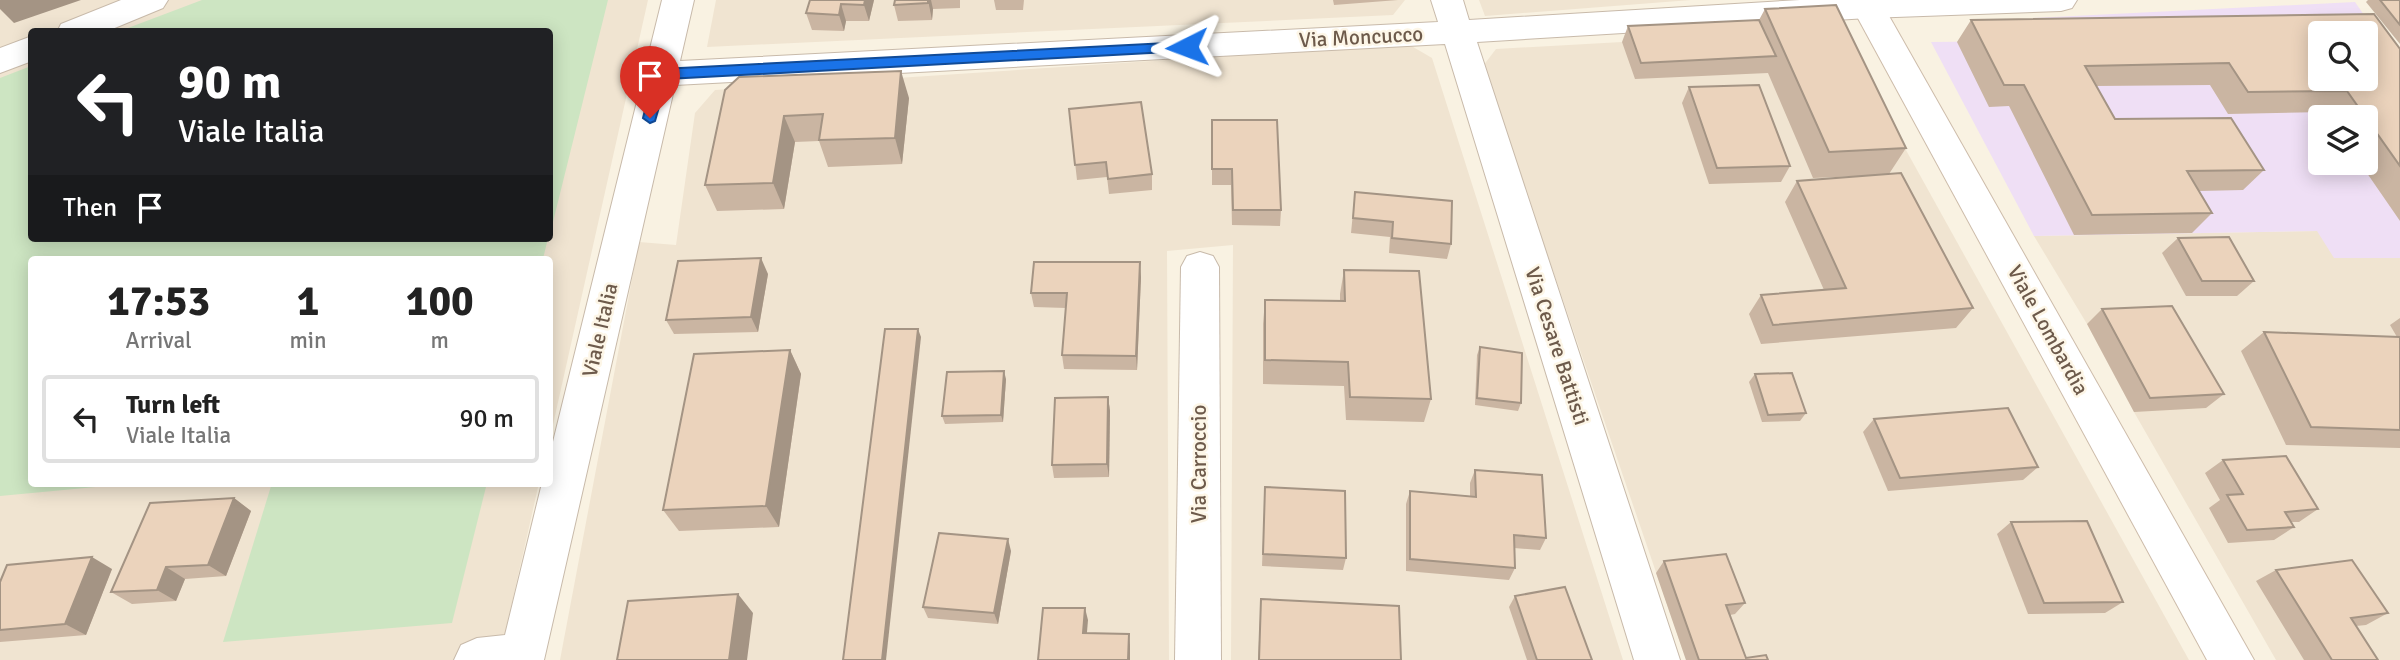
<!DOCTYPE html>
<html lang="en">
<head>
<meta charset="utf-8">
<style>
  body { margin:0; font-family:Signika,sans-serif; background:#f6f6f6; color:#222; height:100vh; display:flex; flex-direction:column; font-size:26px; white-space:nowrap }
  * { box-sizing:border-box; margin:0 }
  p { font-size:23px; color:#767676 }
  .icon { flex:none; width:38px; height:38px; fill:none; stroke:currentColor; stroke-width:2; stroke-linecap:round; stroke-linejoin:round }
  .map { position:relative; flex:1; overflow:hidden }
  .side { position:absolute; left:28px; top:256px; width:525px; height:231px; display:flex; flex-direction:column; background:#fff; border-radius:7px; box-shadow:0 4px 18px #0003 }
  .side>* { flex:none }
  .top-card { position:absolute; left:28px; top:28px; width:525px; height:214px; border-radius:7px; box-shadow:0 4px 18px #0003; background:#202124; color:#fff; overflow:hidden }
  .fabs { position:absolute; left:2308px; top:21px; display:grid; gap:14px }
  .fabs a { display:grid; place-items:center; width:70px; height:70px; border-radius:7px; background:#fff; box-shadow:0 4px 18px #0003; font-size:35px }
  .pin { position:absolute; display:grid; place-items:center; width:60px; height:60px; color:#fff; margin:-72px -30px; border-radius:50% 50% 50% 0; rotate:-45deg; box-shadow:0 0 7px #0007 }
  .pin .icon { rotate:45deg }
  .me { position:absolute; width:77px; margin:-38px; rotate:267deg; stroke-linejoin:round; filter:drop-shadow(0 0 5px #0008) }
  .turn { display:flex; align-items:center; gap:24px; height:147px; padding:0 35px; font-size:32px }
  .turn .icon { width:91px; height:91px; stroke-width:2.5 }
  .turn b { display:block; font-size:49px; line-height:60px }
  .then { display:flex; align-items:center; height:66px; padding:0 35px; background:#0003; gap:14px; font-size:26px }
  .eta { display:flex; justify-content:space-evenly; align-items:center; height:119px; text-align:center }
  .eta b { font-size:42px; font-weight:700; line-height:49px }
  ul { padding:0; list-style:none }
  li { display:flex; align-items:center; gap:21px; height:88px; margin:0 14px 10px; padding:0 21px; border:4px solid #e0e0e0; border-radius:7px }
  li div { flex:1 }
  li b { display:block; font-size:26px }
  li em { font-style:normal }
  .map>svg:first-child { display:block }
  .residential { fill:#f0e4d1; fill-rule:evenodd }
  .education { fill:#efdff5; fill-rule:evenodd }
  .green { fill:#cde5c2 }
  .lines { fill:none; stroke-linecap:round; stroke-linejoin:round }
  .street-casing { stroke:#c8baaa; stroke-width:2 }
  .secondary-casing { stroke:#cdbcaa; stroke-width:2 }
  .street { fill:#fff; fill-rule:evenodd }
  .secondary { fill:#fff; fill-rule:evenodd }
  .wall { fill:#cab5a2 }
  .shaded-wall { fill:#a49484 }
  .building { fill:#ebd3bc; stroke:#a49484; stroke-width:2; fill-rule:evenodd }
  .route { fill:#1a73e8; stroke:#114b97; stroke-width:2 }
  .labels { text-anchor:middle; dominant-baseline:central; stroke-width:5; stroke-linejoin:round; paint-order:stroke }
  .street-label { font-size:21px; fill:#6d5a4b; stroke:#fdf6e7 }
</style>
</head>
<body>
<div class="map">
<svg width="2400" height="660" viewBox="0 0 2400 660">
  <rect width="100%" height="100%" fill="#f9f2e2"/>
  <!-- residential -->
  <g class="residential">
    <path d="M0 0H648L550 438V259H32V483H539L499 660H0ZM32 32H550V238H32Z"/>
    <path d="M716 0H1405L1393 15 707 47Z"/>
    <path d="M1479 0H1691L1485 16Z"/>
    <path d="M1622 42H1846L2189 660H1686L1483 66 1496 49Z"/>
    <path d="M1408 44 1432 58 1623 660H1231L1233 245 1167 251 1169 660H560L639 242 676 245 695 113 715 90Z"/>
    <path d="M2318 231 2335 258H2400V660H2276L2134 412 2087 324 2034 236Z"/>
  </g>
  <!-- education -->
  <path class="education" d="M2355 2 2400 67V258H2334L2317 231 2034 236 1931 42 2028 41 2033 18ZM2320 33H2366V79H2320ZM2320 117H2366V163H2320Z"/>
  <!-- green -->
  <g class="green">
    <path d="M202 0H608L550 234V32L120 31Z"/>
    <path d="M31 66 32 238H548L543 259H32V483H138L0 496V78Z"/>
    <path d="M272 483H487L452 623 223 642Z"/>
  </g>
  <g class="lines">
    <defs>
      <g id="street">
        <path d="M121 0H168L163 8 105 32H57L61 24Z"/>
        <path d="M662 0H694L680 61 1438 22 1431 0H1463L1469 20 1800 0H2077L2072 8 2061 11 1868 18 1477 42 1680 660H1634L1445 44 675 85 544 660H454L461 645 477 638 505 635 542 483H550V454Z"/>
        <path d="M32 36V61L0 73V48Z"/>
        <path d="M1200 252 1213 256 1219 267 1221 660H1175L1181 267 1187 256Z"/>
      </g>
      <path id="secondary" d="M1848 0H1880L2254 660H2207Z"/>
    </defs>
    <!-- street casing -->
    <use href="#street" class="street-casing"/>
    <!-- secondary casing -->
    <use href="#secondary" class="secondary-casing"/>
    <!-- street -->
    <use href="#street" class="street"/>
    <!-- secondary -->
    <use href="#secondary" class="secondary"/>
  </g>
  <!-- wall -->
  <g class="wall">
    <path d="M810 0H874L869 21H846L844 31 812 30 806 13Z"/>
    <path d="M895 0H960V8L933 9 932 20 898 21 894 5Z"/>
    <path d="M994 0H1024L1023 10H996Z"/>
    <path d="M1333 0H1398L1334 5Z"/>
    <path d="M2368 0H2400V44L2366 2Z"/>
    <path d="M1765 9 1906 148 1889 174 1973 308 1956 328 1761 344 1749 314 1761 295 1824 290 1785 202 1797 181 1882 175 1813 178 1768 73 1635 79 1622 42 1628 26 1759 20Z"/>
    <path d="M1971 20 2400 49V221L2360 163H2366V117H2329L2325 112 2228 114 2210 85 2096 86 2115 119 2264 170 2243 190 2199 191 2212 213 2192 233 2074 235 2009 106 1989 107 1957 42Z"/>
    <path d="M1689 87 1790 166 1781 182 1709 184 1682 103Z"/>
    <path d="M725 90 909 98 902 164 828 167 819 141 795 142 784 209 717 211 705 185Z"/>
    <path d="M1069 109 1152 174V190L1109 194 1107 177 1077 180Z"/>
    <path d="M1212 120 1281 210 1280 226 1232 225 1231 185H1212Z"/>
    <path d="M1355 192 1451 244 1447 259 1389 253 1390 237 1351 233Z"/>
    <path d="M2178 238 2254 281 2237 296H2186L2162 253Z"/>
    <path d="M1344 270 1431 399 1424 422 1346 420 1344 386 1263 384V324L1265 300 1340 301V294Z"/>
    <path d="M768 274 758 332 674 334 666 320Z"/>
    <path d="M1141 277 1137 370 1064 369 1062 355 1066 308 1034 307 1031 293Z"/>
    <path d="M2102 309 2224 394 2206 408 2134 412 2087 324Z"/>
    <path d="M2400 318V448L2286 445 2241 351 2264 332 2397 337 2390 325Z"/>
    <path d="M1480 347 1521 403 1518 411 1475 405 1477 355Z"/>
    <path d="M790 350 801 374 779 527 679 531 663 510Z"/>
    <path d="M1755 374 1806 413 1800 421 1762 422 1749 382Z"/>
    <path d="M1006 379 1003 422 945 424 942 416Z"/>
    <path d="M1108 397 1110 411 1109 477 1054 478 1052 465Z"/>
    <path d="M1874 419 2038 467 2023 480 1888 491 1863 432Z"/>
    <path d="M2223 460 2318 509 2299 522H2291L2294 527 2274 540 2228 543 2209 508 2220 500 2205 473Z"/>
    <path d="M1475 470 1546 538 1540 550 1514 548 1515 568 1509 580 1406 571V504L1410 491 1470 496V483Z"/>
    <path d="M1265 487 1346 558 1343 570 1262 566Z"/>
    <path d="M234 498 251 511 226 576 185 579 176 601 132 604 111 592Z"/>
    <path d="M2011 522 2123 602 2105 613 2028 614 1997 534Z"/>
    <path d="M1011 551 998 624 928 618 923 607Z"/>
    <path d="M1664 561 1745 603 1735 614 1730 615 1746 658 1768 660H1686L1656 573Z"/>
    <path d="M112 569 86 635 0 642V582Z"/>
    <path d="M2276 570 2388 613 2366 625 2356 626 2378 660H2304L2256 581Z"/>
    <path d="M1515 596 1592 660H1527L1509 607Z"/>
    <path d="M1261 599 1401 660H1258Z"/>
  </g>
  <!-- shaded-wall -->
  <g class="shaded-wall">
    <path d="M0 0H81L14 23 0 9Z"/>
    <path d="M865 0H874L869 21 864 5Z"/>
    <path d="M928 0H931L933 9 932 20Z"/>
    <path d="M841 4 846 21 844 31 839 15Z"/>
    <path d="M901 71 909 98 902 164 895 138Z"/>
    <path d="M784 116 795 142 784 209 773 183Z"/>
    <path d="M761 258 768 274 758 332 751 317Z"/>
    <path d="M1140 262 1141 277 1137 370 1136 356Z"/>
    <path d="M918 329 921 337 886 660H882Z"/>
    <path d="M790 350 801 374 779 527 766 506Z"/>
    <path d="M1004 371 1006 379 1003 422 1001 415Z"/>
    <path d="M1108 397 1110 411 1109 477 1107 464Z"/>
    <path d="M234 498 251 511 226 576 208 565Z"/>
    <path d="M1008 539 1011 551 998 624 994 613Z"/>
    <path d="M92 557 112 569 86 635 65 624Z"/>
    <path d="M166 567 185 579 176 601 157 590Z"/>
    <path d="M738 594 753 613 747 660H729Z"/>
    <path d="M1085 608 1088 620 1086 644 1083 633Z"/>
    <path d="M1129 634 1130 645V660H1128Z"/>
  </g>
  <!-- building -->
  <g class="building">
    <path d="M810 0H865L864 5 841 4 839 15 806 13Z"/>
    <path d="M895 0H928V3L894 5Z"/>
    <path d="M2380 0H2400V25Z"/>
    <path d="M1836 5 1906 148 1829 152 1765 9Z"/>
    <path d="M2374 14 2400 49V166L2347 91 2248 92 2229 63 2085 66 2115 119 2231 118 2264 170 2187 171 2212 213 2092 215 2024 85H2004L1971 20ZM2320 33H2366V79H2320Z"/>
    <path d="M1759 20 1776 56 1641 63 1628 26Z"/>
    <path d="M901 71 895 138 819 140 823 114 784 116 773 183 705 185 725 90 739 77Z"/>
    <path d="M1759 85 1790 166 1717 168 1689 87Z"/>
    <path d="M1141 102 1152 174 1108 179 1106 162 1075 165 1069 109Z"/>
    <path d="M1212 120H1277L1281 210H1233L1232 169H1212Z"/>
    <path d="M1901 173 1973 308 1773 325 1761 295 1846 288 1797 181Z"/>
    <path d="M1355 192 1452 201 1451 244 1392 238 1393 222 1353 218Z"/>
    <path d="M2229 237 2254 281H2202L2178 238Z"/>
    <path d="M761 258 751 317 666 320 678 261Z"/>
    <path d="M1034 262H1140L1136 356 1062 355 1067 293H1031Z"/>
    <path d="M1344 270 1419 271 1431 399 1350 397 1348 362 1265 360V300L1345 301Z"/>
    <path d="M2172 306 2224 394 2150 398 2102 309Z"/>
    <path d="M885 329H918L882 660H843Z"/>
    <path d="M2264 332 2400 337V430L2311 427Z"/>
    <path d="M1480 347 1522 353 1521 403 1477 398Z"/>
    <path d="M790 350 766 506 663 510 694 354Z"/>
    <path d="M1004 371 1001 415 942 416 947 372Z"/>
    <path d="M1792 373 1806 413 1768 415 1755 374Z"/>
    <path d="M1108 397 1107 464 1052 465 1055 398Z"/>
    <path d="M2008 408 2038 467 1900 478 1874 419Z"/>
    <path d="M2286 456 2318 509 2285 512 2294 527 2247 530 2227 495 2243 494 2223 460Z"/>
    <path d="M1475 470 1542 475 1546 538 1514 535 1515 568 1410 559V491L1476 497Z"/>
    <path d="M1265 487 1345 491 1346 558 1263 554Z"/>
    <path d="M234 498 208 565 166 567 157 590 111 592 150 503Z"/>
    <path d="M2087 521 2123 602 2044 603 2011 522Z"/>
    <path d="M939 533 1008 539 994 613 923 607Z"/>
    <path d="M1726 554 1745 603 1726 605 1746 658 1766 655 1768 660H1699L1664 561Z"/>
    <path d="M92 557 65 624 0 630V582L7 565Z"/>
    <path d="M2352 560 2388 613 2351 618 2378 660H2332L2276 570Z"/>
    <path d="M1565 587 1592 660H1537L1515 596Z"/>
    <path d="M738 594 729 660H617L628 601Z"/>
    <path d="M1261 599 1399 606 1401 660H1259Z"/>
    <path d="M1043 608H1085L1083 633 1129 634 1128 660H1038Z"/>
  </g>
  <!-- route -->
  <path class="route" d="M1187 42 1194 47 1187 51 667 79 655 121 650 123 643 118 654 74 661 69Z"/>
  <g class="labels">
    <!-- street labels -->
    <g class="street-label">
      <text transform="translate(1361 37) rotate(-3)">Via Moncucco</text>
      <text transform="translate(600 330) rotate(-77)">Viale Italia</text>
      <text transform="translate(2048 330) rotate(61)">Viale Lombardia</text>
      <text transform="translate(1557 346) rotate(72)">Via Cesare Battisti</text>
      <text transform="translate(1199 464) rotate(-90)">Via Carroccio</text>
    </g>
  </g>
</svg>
<div class="fabs">
<a><svg class="icon" aria-label="search" viewBox="0 0 24 24"><circle cx="10" cy="10" r="6"/><path d="M15 15l6 6"/></svg></a>
<a><svg class="icon" aria-label="layers" viewBox="0 0 24 24"><path d="M12 4l9 5-9 5-9-5zM3 14l9 5 9-5"/></svg></a>
</div>
<div class="pin" style="left:650px;top:118px;background:#d93025"><svg class="icon" aria-label="arrive" viewBox="0 0 24 24"><path d="M6 21V4h12l-3 4 3 4H6"/></svg></div>
<svg class="me" style="left:1187px;top:47px" viewBox="-20 -20 40 40"><path d="M0-17L14 15 0 8-14 15z" fill="#1a73e8" stroke="#fff" stroke-width="4"/></svg>
<div class="top-card">
<div class="turn"><svg class="icon" aria-label="left" viewBox="0 0 24 24"><path d="M17 20v-9H6M10 6l-5 5 5 5"/></svg><div><b>90 m</b>Viale Italia</div></div>
<div class="then">Then<svg class="icon" aria-label="arrive" viewBox="0 0 24 24"><path d="M6 21V4h12l-3 4 3 4H6"/></svg></div>
</div>
<section class="side">
<div class="eta">
<div><b>17:53</b><p>Arrival</p></div>
<div><b>1</b><p>min</p></div>
<div><b>100</b><p>m</p></div>
</div>
<ul>
<li><svg class="icon" aria-label="left" viewBox="0 0 24 24"><path d="M17 20v-9H6M10 6l-5 5 5 5"/></svg><div><b>Turn left</b><p>Viale Italia</p></div><em>90 m</em></li>
</ul>
</section>
</div>
</body>
</html>
